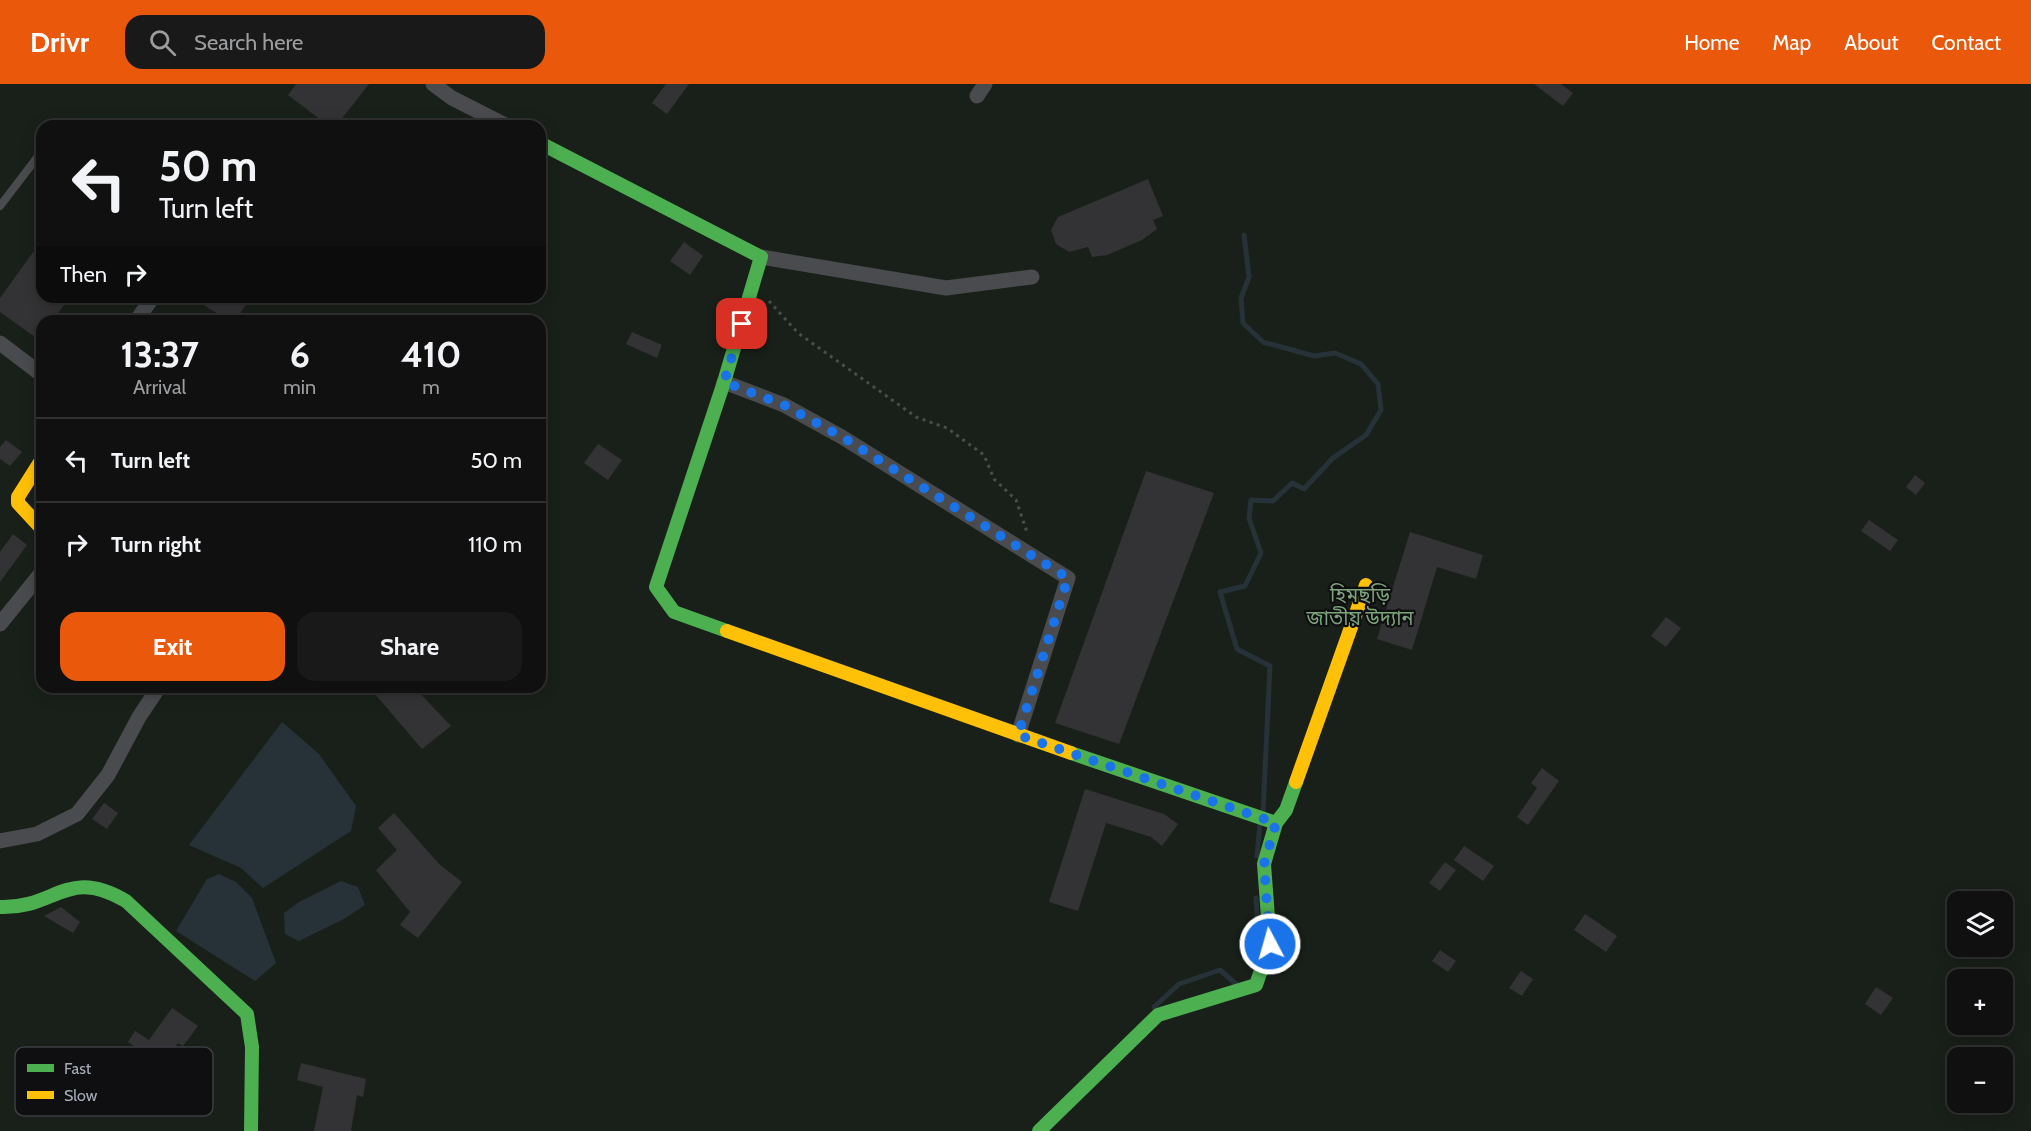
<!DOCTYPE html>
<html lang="en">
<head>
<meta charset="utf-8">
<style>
  body { margin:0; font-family:Cabin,"Noto Sans Bengali",sans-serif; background:#191919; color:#f1f3f6; height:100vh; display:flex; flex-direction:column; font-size:22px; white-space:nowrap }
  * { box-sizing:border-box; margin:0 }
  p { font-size:20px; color:#9c9d9f }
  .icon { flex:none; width:33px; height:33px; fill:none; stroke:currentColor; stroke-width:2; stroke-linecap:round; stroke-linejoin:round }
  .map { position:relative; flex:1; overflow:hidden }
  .details { position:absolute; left:36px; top:231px; width:510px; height:378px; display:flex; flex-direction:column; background:#101010; border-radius:18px; box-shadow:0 3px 15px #0003,0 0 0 2px #303030 }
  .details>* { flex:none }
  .guide { position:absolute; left:36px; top:36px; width:510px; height:183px; border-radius:18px; box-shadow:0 3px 15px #0003,0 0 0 2px #303030; background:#101010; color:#f1f3f6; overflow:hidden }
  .tools { position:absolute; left:1947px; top:807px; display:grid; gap:12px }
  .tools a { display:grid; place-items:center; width:66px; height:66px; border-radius:12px; background:#101010; box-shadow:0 3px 15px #0003,0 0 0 2px #303030; font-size:30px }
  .pin { position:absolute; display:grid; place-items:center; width:51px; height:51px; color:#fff; margin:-26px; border-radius:12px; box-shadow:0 3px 9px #0006 }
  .me { position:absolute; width:66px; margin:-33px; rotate:354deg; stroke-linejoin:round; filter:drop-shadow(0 0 4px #0008) }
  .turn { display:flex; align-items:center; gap:21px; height:126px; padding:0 24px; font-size:27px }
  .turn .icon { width:78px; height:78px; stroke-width:2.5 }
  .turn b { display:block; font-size:42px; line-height:51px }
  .then { display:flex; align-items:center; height:57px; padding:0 24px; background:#0003; gap:12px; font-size:22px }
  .eta { display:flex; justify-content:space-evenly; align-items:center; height:102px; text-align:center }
  .eta b { font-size:36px; font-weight:800; line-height:42px }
  .action { display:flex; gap:12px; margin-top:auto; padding:12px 24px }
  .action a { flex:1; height:69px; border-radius:18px; background:#ea580c; color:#fff; font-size:24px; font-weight:800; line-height:69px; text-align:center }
  .action a+a { background:#191919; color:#f1f3f6 }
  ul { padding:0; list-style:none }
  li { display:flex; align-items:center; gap:18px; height:84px; padding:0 24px; border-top:2px solid #303030 }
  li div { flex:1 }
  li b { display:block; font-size:22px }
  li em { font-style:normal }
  header { display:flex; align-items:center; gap:36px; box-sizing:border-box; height:84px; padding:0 30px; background:#ea580c; color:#fff }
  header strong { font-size:28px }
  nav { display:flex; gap:33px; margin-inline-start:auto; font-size:21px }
  .search { width:420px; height:54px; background:#191919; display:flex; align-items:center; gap:15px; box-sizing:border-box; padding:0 21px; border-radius:18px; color:#9c9d9f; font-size:22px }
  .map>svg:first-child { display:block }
  .green { fill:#192019; fill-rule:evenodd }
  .water { fill:#273238 }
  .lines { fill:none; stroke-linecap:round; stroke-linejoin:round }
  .stream { stroke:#273238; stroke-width:5 }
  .building { fill:#333335 }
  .path { stroke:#4b4c50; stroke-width:3; stroke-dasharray:3 4.5; stroke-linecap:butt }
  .lane { stroke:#494b4e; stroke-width:8 }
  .street { stroke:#494b4e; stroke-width:15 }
  .fast { stroke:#4caf50; stroke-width:14 }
  .slow { stroke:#ffc107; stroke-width:14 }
  .route { stroke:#1a73e8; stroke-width:10; stroke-dasharray:0 18 }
  .labels { text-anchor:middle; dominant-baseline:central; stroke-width:4.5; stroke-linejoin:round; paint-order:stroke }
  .park-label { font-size:20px; fill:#7ba47a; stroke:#0f0f11 }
  .key { fill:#0f0f11; stroke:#3c3e43; stroke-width:1.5 }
  .key-label { font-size:16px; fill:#a5acb8 }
</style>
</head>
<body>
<header>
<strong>Drivr</strong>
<div class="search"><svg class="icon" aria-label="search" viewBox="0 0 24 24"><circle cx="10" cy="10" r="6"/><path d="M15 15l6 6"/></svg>Search here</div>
<nav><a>Home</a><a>Map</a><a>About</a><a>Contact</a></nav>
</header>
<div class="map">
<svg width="2031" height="1047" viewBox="0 0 2031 1047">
  <rect width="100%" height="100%" fill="#151515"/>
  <!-- green -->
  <path class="green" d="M0 0H2031V1047H0ZM42 42H540V213H42ZM42 237H540V603H42ZM1958 818H2002V862H1958ZM1958 896H2002V940H1958ZM1958 974H2002V1018H1958Z"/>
  <!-- water -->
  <g class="water">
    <path d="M282 638 319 670 356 722 351 747 263 804 241 784 189 761Z"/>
    <path d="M219 790 236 798 252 814 276 879 255 897 176 847 207 795Z"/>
    <path d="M341 797 358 803 365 821 344 835 299 857 285 850 284 829 299 818Z"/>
  </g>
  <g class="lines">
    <!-- stream -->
    <g class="stream">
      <path d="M1244 151 1249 193 1241 214 1243 239 1263 258 1314 272 1335 269 1361 280 1378 300 1381 326 1366 351 1333 374 1304 405 1292 399 1273 417 1251 416 1249 434 1261 469 1245 502 1220 508 1237 565 1270 582 1263 728"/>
      <path d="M1257 772 1260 740"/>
      <path d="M1256 814 1258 844"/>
      <path d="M1154 923 1179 900 1220 886 1236 900"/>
    </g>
  </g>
  <!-- building -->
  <g class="building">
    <path d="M296 0H369L336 42H329L288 11Z"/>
    <path d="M666 0H689L667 30 652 19Z"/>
    <path d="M1534 0H1561L1573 9 1563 22Z"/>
    <path d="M1148 95 1163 132 1153 136 1157 145 1142 156 1107 171 1092 173 1088 163 1069 168 1056 160 1051 146 1058 133Z"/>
    <path d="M42 156V213H70L52 237H42V258L0 228V214Z"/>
    <path d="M684 158 703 172 690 191 670 177Z"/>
    <path d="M191 213H251L235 237H229Z"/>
    <path d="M632 248 662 261 657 274 626 260Z"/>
    <path d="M6 356 22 368 10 382 0 375V363Z"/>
    <path d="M598 360 622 376 608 396 584 379Z"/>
    <path d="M1146 387 1214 409 1119 660 1055 639Z"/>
    <path d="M1915 391 1925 399 1916 411 1906 403Z"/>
    <path d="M1869 436 1898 456 1890 467 1861 447Z"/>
    <path d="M1410 448 1483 471 1476 495 1437 483 1412 566 1377 555Z"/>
    <path d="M13 450 27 461 0 498V468Z"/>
    <path d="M1666 533 1681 544 1666 563 1651 552Z"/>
    <path d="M369 603H414L451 642 422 665Z"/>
    <path d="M1542 684 1559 697 1528 741 1517 733 1537 704 1531 699Z"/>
    <path d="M1085 705 1164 730 1178 740 1162 762 1151 753 1106 739 1078 827 1049 818Z"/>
    <path d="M104 719 118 729 107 745 92 735Z"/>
    <path d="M394 729 439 780 462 798 418 854 400 841 410 828 376 786 397 766 378 744Z"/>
    <path d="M1464 762 1494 782 1483 797 1454 776Z"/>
    <path d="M1445 778 1456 786 1440 807 1429 799Z"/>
    <path d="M61 823 80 838 73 849 44 832Z"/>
    <path d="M1585 830 1617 852 1606 868 1574 846Z"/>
    <path d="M1440 866 1456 877 1448 888 1432 877Z"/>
    <path d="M1521 887 1533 895 1522 912 1509 904Z"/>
    <path d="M1876 903 1893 914 1881 931 1865 920Z"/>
    <path d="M172 924 198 942 183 962 178 959 162 980 128 958 135 947 149 956Z"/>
    <path d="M301 979 366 995 363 1013 357 1011 351 1047H314L323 1003 297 996Z"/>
  </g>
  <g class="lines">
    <!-- path -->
    <path class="path" d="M769 217 798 249 916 333 947 344 984 371 994 395 1016 416 1028 451"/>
    <!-- lane -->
    <path class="lane" d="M0 122 39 71"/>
    <!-- street -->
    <g class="street">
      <path d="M433 0 452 14 507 42"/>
      <path d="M977 12 985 0"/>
      <path d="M761 173 946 204 1032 193"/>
      <path d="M136 237 153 213"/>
      <path d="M0 259 42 291"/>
      <path d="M724 298 784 321 842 353 1068 494 1018 651"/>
      <path d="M0 540 42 488"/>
      <path d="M0 757 37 750 77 730 108 691 139 633 159 603"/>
    </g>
    <!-- fast -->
    <g class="fast">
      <path d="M540 59 761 173 724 298 656 503 674 528 727 547"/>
      <path d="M1071 669 1276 739"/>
      <path d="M0 823C56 825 67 782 126 817L247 930 252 963 251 1047"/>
      <path d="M1039 1047 1158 931 1256 901 1270 860 1264 780 1276 739 1286 726 1296 698"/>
    </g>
    <!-- slow -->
    <g class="slow">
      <path d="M42 375 18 413V419L42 445"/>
      <path d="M727 547 1071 669"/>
      <path d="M1296 698 1366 501"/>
    </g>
  </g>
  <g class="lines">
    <!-- route -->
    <path class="route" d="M742 240 724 298 784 321 842 353 1068 494 1018 651 1276 739 1264 780 1270 860"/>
  </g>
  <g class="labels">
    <!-- park labels -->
    <g class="park-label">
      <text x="1360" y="511">হিমছড়ি<tspan x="1360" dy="23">জাতীয় উদ্যান</tspan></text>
    </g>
  </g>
  <!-- legend -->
  <rect x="15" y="963" width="198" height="69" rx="9" class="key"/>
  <rect x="27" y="980" width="27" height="8" fill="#4caf50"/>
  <rect x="27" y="1007" width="27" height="8" fill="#ffc107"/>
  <g class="key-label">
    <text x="64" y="990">Fast</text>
    <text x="64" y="1017">Slow</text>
  </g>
</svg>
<div class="tools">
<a><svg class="icon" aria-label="layers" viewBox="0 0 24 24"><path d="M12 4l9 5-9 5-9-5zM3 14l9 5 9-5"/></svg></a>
<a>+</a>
<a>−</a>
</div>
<div class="pin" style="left:742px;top:240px;background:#d93025"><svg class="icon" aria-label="arrive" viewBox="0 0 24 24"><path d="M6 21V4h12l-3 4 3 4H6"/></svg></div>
<svg class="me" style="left:1270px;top:860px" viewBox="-20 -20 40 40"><circle r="17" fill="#1a73e8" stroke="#fff" stroke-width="3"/><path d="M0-11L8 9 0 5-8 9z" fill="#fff"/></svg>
<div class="guide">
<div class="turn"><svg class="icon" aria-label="left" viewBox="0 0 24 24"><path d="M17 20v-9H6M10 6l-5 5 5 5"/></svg><div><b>50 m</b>Turn left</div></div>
<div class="then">Then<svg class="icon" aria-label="right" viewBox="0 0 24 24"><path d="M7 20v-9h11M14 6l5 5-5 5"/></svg></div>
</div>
<section class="details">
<div class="eta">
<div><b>13:37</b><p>Arrival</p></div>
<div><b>6</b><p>min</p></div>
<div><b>410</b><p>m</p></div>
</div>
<ul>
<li><svg class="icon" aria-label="left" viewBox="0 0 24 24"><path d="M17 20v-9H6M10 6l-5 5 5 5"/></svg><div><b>Turn left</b></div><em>50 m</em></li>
<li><svg class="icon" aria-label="right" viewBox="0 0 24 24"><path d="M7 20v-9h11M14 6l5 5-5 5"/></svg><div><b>Turn right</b></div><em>110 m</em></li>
</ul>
<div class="action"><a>Exit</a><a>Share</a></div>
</section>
</div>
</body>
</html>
